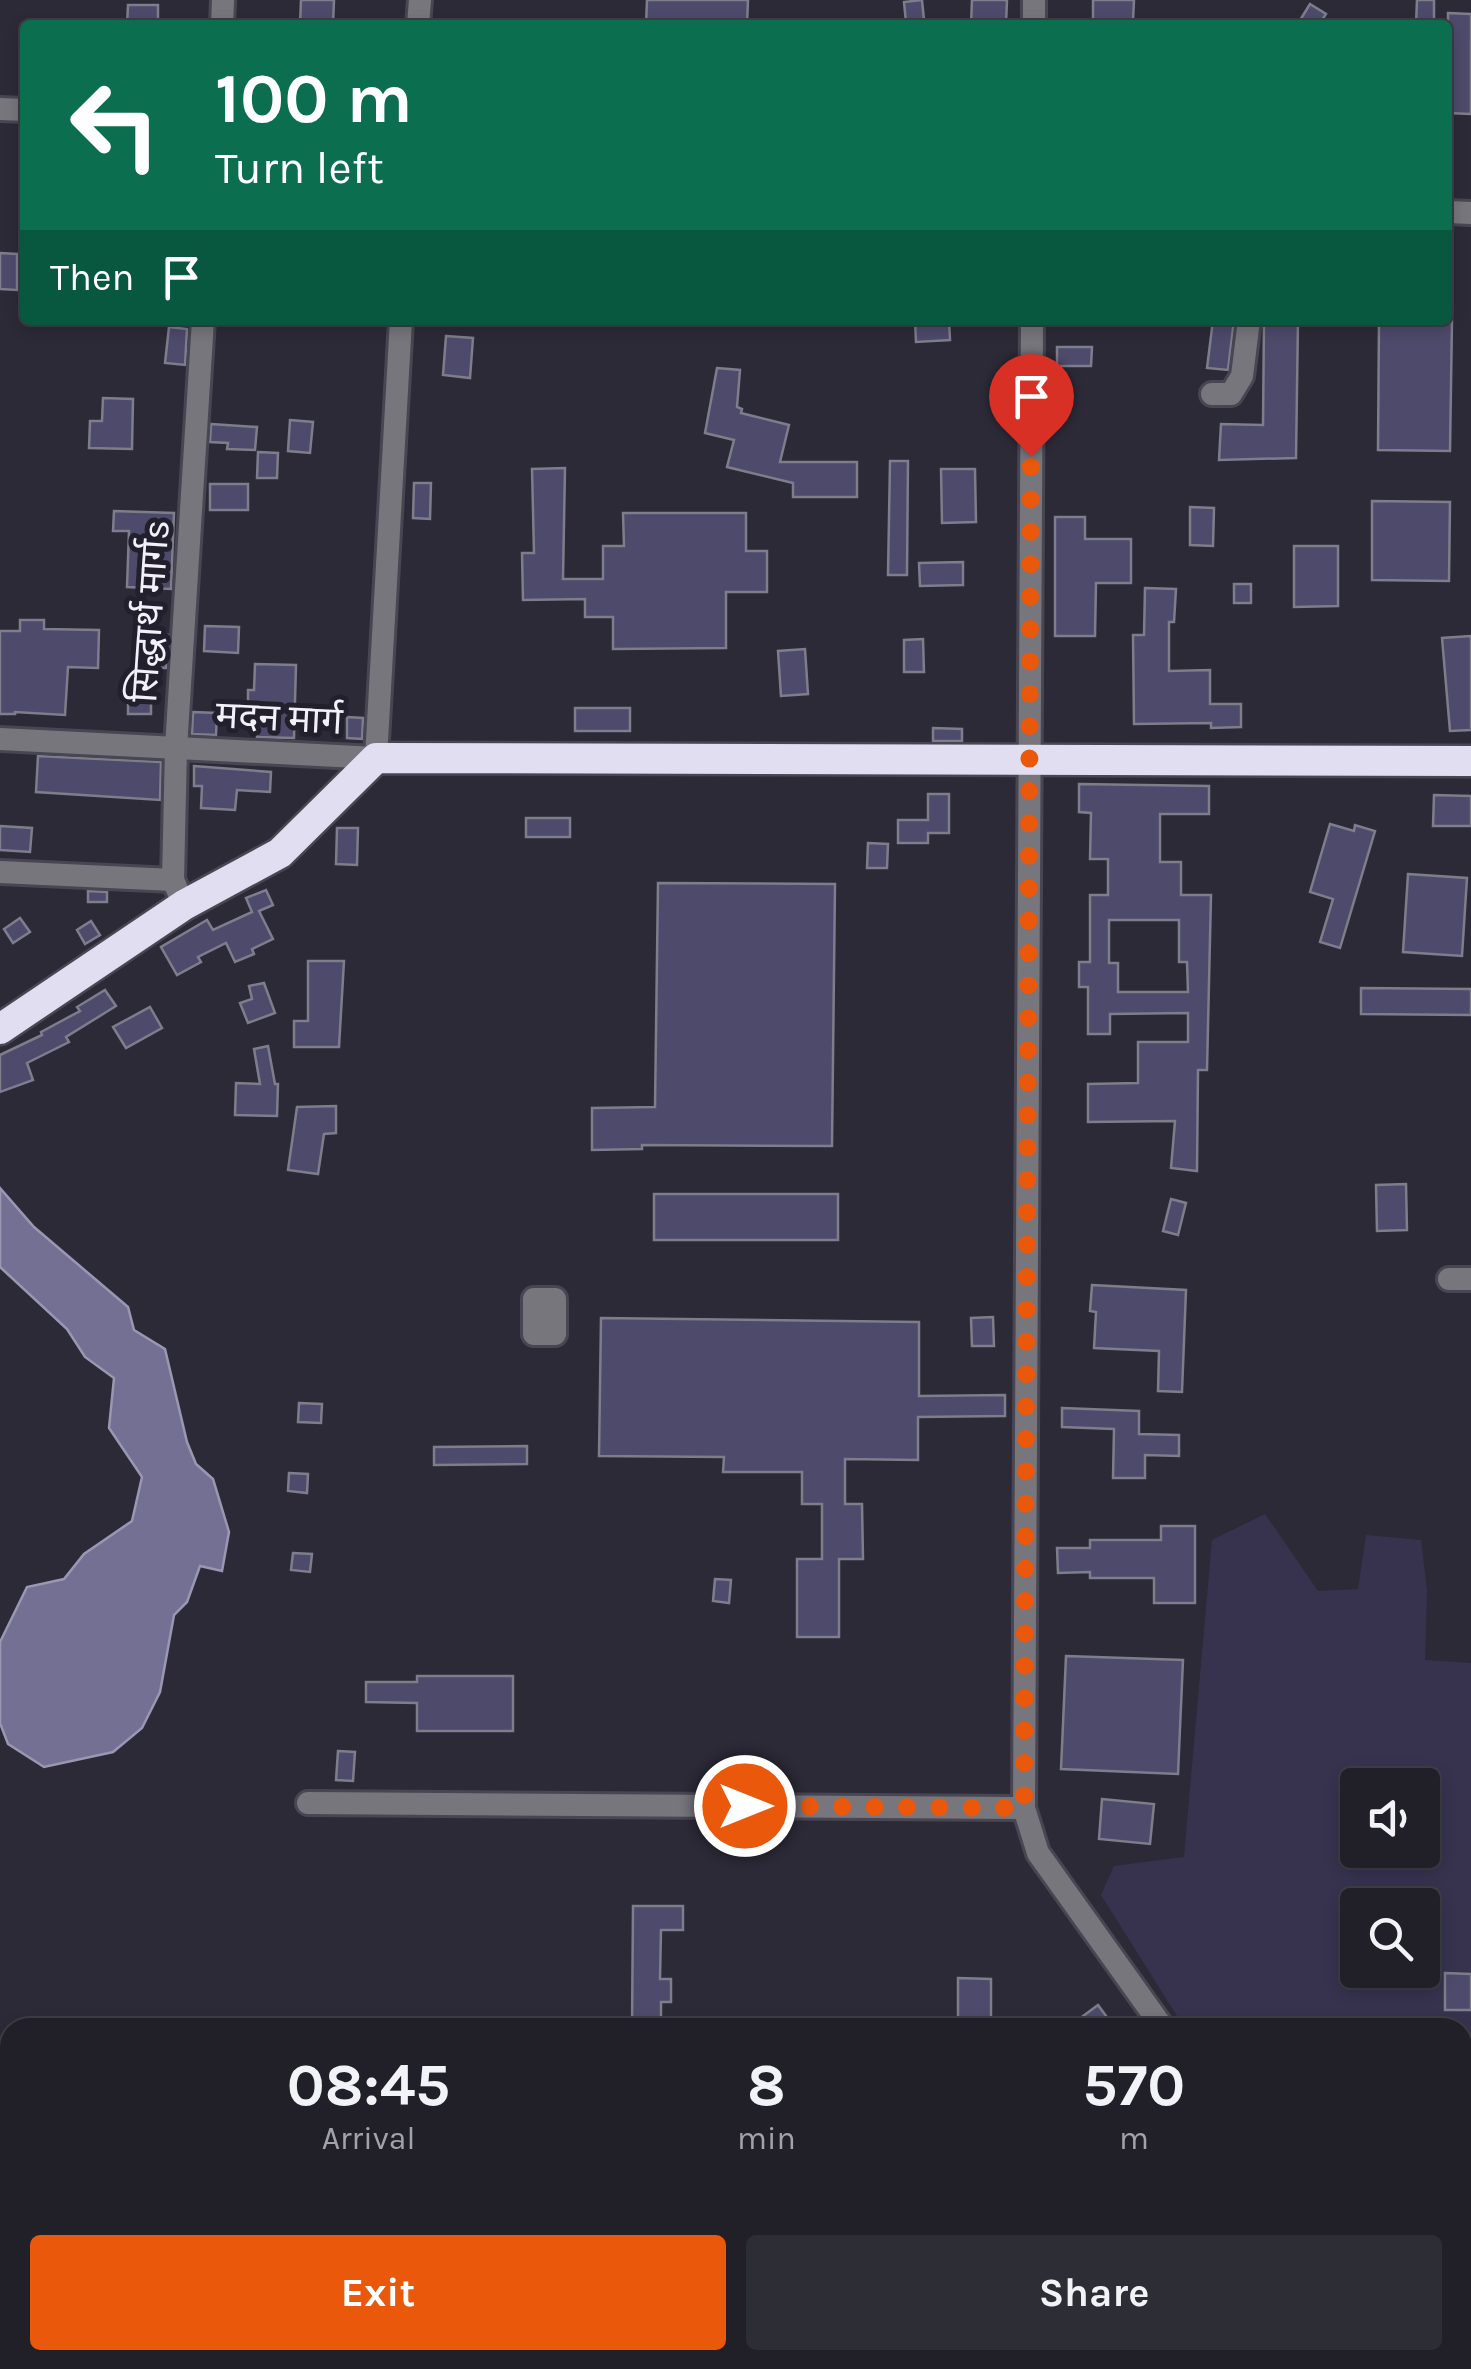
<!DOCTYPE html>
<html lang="en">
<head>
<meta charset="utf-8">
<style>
  body { margin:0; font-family:Karla,"Noto Sans Devanagari",sans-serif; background:#2d2d35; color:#f1f3f6; height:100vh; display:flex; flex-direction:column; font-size:38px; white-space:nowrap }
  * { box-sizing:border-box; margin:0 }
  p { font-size:32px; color:#a2a3a8 }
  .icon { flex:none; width:55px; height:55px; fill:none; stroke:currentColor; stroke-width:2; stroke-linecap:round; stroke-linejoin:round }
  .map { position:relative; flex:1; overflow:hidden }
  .side { position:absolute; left:0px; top:2018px; width:1472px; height:352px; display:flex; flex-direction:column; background:#212029; border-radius:30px 30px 0 0; box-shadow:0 5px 15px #0003,0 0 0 2px #3e3e46 }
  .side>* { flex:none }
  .banner { position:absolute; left:20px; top:20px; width:1432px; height:305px; border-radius:10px; box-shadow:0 5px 15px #0003,0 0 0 2px #3e3e46; background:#0b6e4f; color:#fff; overflow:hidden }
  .buttons { position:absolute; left:1340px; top:1768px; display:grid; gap:20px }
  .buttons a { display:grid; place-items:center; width:100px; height:100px; border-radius:10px; background:#212029; box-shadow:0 5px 15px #0003,0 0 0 2px #3e3e46; font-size:50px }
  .pin { position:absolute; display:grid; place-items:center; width:85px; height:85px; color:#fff; margin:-102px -42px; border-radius:50% 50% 50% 0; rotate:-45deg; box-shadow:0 0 10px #0007 }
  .pin .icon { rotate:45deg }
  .me { position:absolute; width:110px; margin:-55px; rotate:90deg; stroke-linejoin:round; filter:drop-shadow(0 0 8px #0008) }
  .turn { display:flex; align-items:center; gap:35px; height:210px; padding:0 30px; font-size:45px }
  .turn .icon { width:130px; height:130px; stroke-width:2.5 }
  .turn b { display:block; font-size:70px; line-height:85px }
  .then { display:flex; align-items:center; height:95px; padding:0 30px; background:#0003; gap:20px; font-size:38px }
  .eta { display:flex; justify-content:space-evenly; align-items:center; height:170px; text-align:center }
  .eta b { font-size:60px; font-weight:700; line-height:70px }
  .button { display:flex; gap:20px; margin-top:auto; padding:20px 30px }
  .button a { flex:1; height:115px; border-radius:10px; background:#ea580c; color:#fff; font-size:40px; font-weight:700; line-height:115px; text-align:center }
  .button a+a { background:#2d2d35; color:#f1f3f6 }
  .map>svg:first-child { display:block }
  .green { fill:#37334f; fill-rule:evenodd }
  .water { fill:#747093; stroke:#9a97b2; stroke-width:2.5 }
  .building { fill:#4e4a6b; stroke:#7e7d8c; stroke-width:2.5; fill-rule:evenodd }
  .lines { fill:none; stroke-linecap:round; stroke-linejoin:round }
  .minor-casing { stroke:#484652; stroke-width:28 }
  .highway-casing { stroke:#484652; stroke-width:35 }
  .minor { stroke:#77767d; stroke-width:22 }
  .highway { stroke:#e0def0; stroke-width:30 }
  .route { stroke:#ea580c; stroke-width:18; stroke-dasharray:0 32.4 }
  .labels { text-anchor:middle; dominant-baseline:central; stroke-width:10; stroke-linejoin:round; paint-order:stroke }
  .street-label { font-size:38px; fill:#f2f1fa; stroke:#22202d }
</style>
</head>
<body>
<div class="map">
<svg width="1471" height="2369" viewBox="0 0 1471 2369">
  <rect width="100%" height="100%" fill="#2c2a37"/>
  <!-- green -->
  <path class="green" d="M1265 1514 1318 1591 1358 1589 1366 1535 1421 1540 1427 1590 1425 1660 1471 1663V2245L1462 2242V2028L1184 2027 1101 1895 1114 1866 1184 1857 1212 1540ZM1358 1785H1422V1850H1358ZM1358 1905H1422V1970H1358Z"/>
  <!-- water -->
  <path class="water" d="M0 1188 34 1227 128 1307 134 1330 165 1349 187 1442 196 1464 213 1479 229 1532 222 1571 200 1566 187 1602 174 1615 160 1692 142 1728 113 1752 44 1767 8 1744 0 1723V1642L27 1587 64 1579 84 1554 132 1521 142 1477 109 1428 114 1378 85 1357 67 1329 0 1267Z"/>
  <!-- building -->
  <g class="building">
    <path d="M301 0H334L333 25H300Z"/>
    <path d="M647 0H748L747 25H646Z"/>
    <path d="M922 0 924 20 906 22 904 2Z"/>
    <path d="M972 0H1007L1006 25H971Z"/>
    <path d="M1093 0H1134L1133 21 1093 20Z"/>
    <path d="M1417 0H1434V25H1416Z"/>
    <path d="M1310 4 1326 14 1319 25H1297Z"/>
    <path d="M128 5H158V25H127Z"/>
    <path d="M1448 13 1471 14V114L1448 113Z"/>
    <path d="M0 253 17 254V290L0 289Z"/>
    <path d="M915 320H949L950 340 916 342Z"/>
    <path d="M1213 320H1234L1228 370 1207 368Z"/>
    <path d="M1264 320H1298L1296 458 1219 460 1221 424 1263 425Z"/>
    <path d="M1379 320H1452L1450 451 1378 450Z"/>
    <path d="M169 327 187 329 185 365 165 363Z"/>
    <path d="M446 336 473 338 470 378 443 375Z"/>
    <path d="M1057 347H1092L1091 366H1057Z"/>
    <path d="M717 368 740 370 737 407 742 409 741 413 789 425 780 462H857V497H793V483L727 467 734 440 705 433Z"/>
    <path d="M103 398 133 399 132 449 89 448 90 421H102Z"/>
    <path d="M290 420 313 422 310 453 288 451Z"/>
    <path d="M211 424 257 427 255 450 227 449 228 443 210 442Z"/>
    <path d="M258 452 278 453 277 478H257Z"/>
    <path d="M890 461H908L907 575H888Z"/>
    <path d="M565 468 563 579H603V546H624L623 513H746V551H767V592H726V648L613 649V617H585V599L523 600 522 553H534L532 469Z"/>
    <path d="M941 469H975L976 522 942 523Z"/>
    <path d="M414 483H431L430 519 413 518Z"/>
    <rect x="210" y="484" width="38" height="26"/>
    <path d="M1372 501 1450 502 1449 581 1372 580Z"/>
    <path d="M1190 507 1214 508 1213 546 1190 545Z"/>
    <path d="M114 511 174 513 171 589 127 587 129 531H113Z"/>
    <path d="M1055 517H1085V539H1131V583H1096L1095 636H1055Z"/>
    <path d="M1294 546H1338V606L1294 607Z"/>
    <path d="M963 562V585L920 586 919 563Z"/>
    <rect x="1234" y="584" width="17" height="19"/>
    <path d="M1145 588 1176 589 1174 622H1169V671L1210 670V704H1241V727L1211 728V723L1134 724 1133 635H1144Z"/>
    <path d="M20 620H44V629L99 630 98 668 68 667 65 715 15 712V714H0V631H20Z"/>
    <path d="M205 626 239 627 238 653 204 651Z"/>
    <path d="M150 635H168L166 668H150Z"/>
    <path d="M1471 636V730L1450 731 1442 638Z"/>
    <path d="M923 639 924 672H904V640Z"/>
    <path d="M805 649 808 694 781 696 778 651Z"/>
    <path d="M255 664 296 665 294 738 257 737 258 714H248V690H254Z"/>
    <path d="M128 681 151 682V714H128Z"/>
    <rect x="575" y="708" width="55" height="23"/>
    <path d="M193 712 217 713 216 735 192 734Z"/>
    <path d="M347 717 363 718 362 739 347 738Z"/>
    <path d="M933 728 962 729V741H933Z"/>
    <path d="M38 756 161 762 160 800 36 792Z"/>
    <path d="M194 766 271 772 270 792 237 790 235 810 201 808 202 786H194Z"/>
    <path d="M1079 784 1209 786V814H1160V862H1181V895H1211L1207 1070H1198L1197 1171 1171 1168 1175 1121 1088 1122V1084L1138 1083V1042H1188V1013L1110 1014V1034H1088V987H1079V962H1090V895H1108V859H1090L1091 813 1079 812ZM1109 920H1179V962H1187L1188 992H1118V963H1109Z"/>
    <path d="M928 794H949V833H928V843H898V820H928Z"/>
    <path d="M1434 795 1471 796V826H1433Z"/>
    <rect x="526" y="818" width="44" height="19"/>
    <path d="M1330 824 1354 831 1355 825 1375 831 1340 948 1320 942 1333 899 1310 892Z"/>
    <path d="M0 826 32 828 30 852 0 850Z"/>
    <path d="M337 828H358L357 865 336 864Z"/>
    <path d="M868 843 888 844 887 868H867Z"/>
    <path d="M1408 874 1467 878 1462 956 1403 952Z"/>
    <path d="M658 883 835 884 832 1146 642 1145V1149L592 1150V1108L655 1107Z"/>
    <path d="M266 890 273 905 259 911 273 939 252 949 254 954 235 962 226 943 198 957 201 962 177 975 161 947 207 920 213 930 252 912 246 898Z"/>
    <path d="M88 891 107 892V902H88Z"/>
    <path d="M20 918 30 932 13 943 4 929Z"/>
    <path d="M91 921 100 935 85 944 77 930Z"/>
    <path d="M308 961H344L339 1047H294V1021H308Z"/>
    <path d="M264 983 275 1013 248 1023 240 1003 252 999 249 986Z"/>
    <path d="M1361 988 1471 989V1015L1361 1014Z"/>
    <path d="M105 990 116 1006 66 1037 69 1042 27 1063 33 1080 0 1092V1055L42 1035 41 1032 80 1011 77 1007Z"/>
    <path d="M150 1007 162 1028 126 1048 113 1027Z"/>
    <path d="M268 1046 275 1084H278L277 1116 235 1115 236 1083 260 1084 254 1049Z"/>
    <path d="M336 1106V1133L324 1134 318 1174 288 1170 297 1107Z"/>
    <path d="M1406 1184 1407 1230 1377 1231 1376 1185Z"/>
    <rect x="654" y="1194" width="184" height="46"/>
    <path d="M1171 1199 1186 1203 1178 1235 1163 1231Z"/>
    <path d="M1092 1285 1186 1290 1182 1392 1158 1391 1159 1351 1094 1348 1096 1312 1090 1311Z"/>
    <path d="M993 1317 994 1346H972L971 1318Z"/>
    <path d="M601 1318 919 1322V1396L1005 1395V1416L918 1417V1460L845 1459V1504H862L863 1559H839V1637H797V1559H822V1504H802V1472H723L724 1457 599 1456Z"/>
    <path d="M299 1403 322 1404 321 1423 298 1422Z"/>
    <path d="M1062 1408 1139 1411V1434L1179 1435V1456L1145 1455V1478H1113L1114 1429 1062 1427Z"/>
    <path d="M527 1446V1464L434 1465V1447Z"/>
    <path d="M289 1473 308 1474 307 1493 288 1491Z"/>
    <path d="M1161 1526H1195V1603H1154V1578H1090V1572L1058 1573 1057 1548H1090V1540H1161Z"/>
    <path d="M293 1553 312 1554 310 1572 291 1570Z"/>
    <path d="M715 1579 731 1580 729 1603 713 1601Z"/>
    <path d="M1066 1656 1183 1660 1178 1774 1061 1769Z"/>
    <path d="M417 1676H513V1731H417V1703L366 1702V1682H417Z"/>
    <path d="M338 1751 355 1752 353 1781 336 1780Z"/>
    <path d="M1102 1799 1154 1804 1150 1844 1099 1839Z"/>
    <path d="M633 1906H683V1930H661L660 1979H671V2002H661V2028H632Z"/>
    <path d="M1445 1973 1471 1974V2010H1445Z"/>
    <path d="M958 1978 991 1979V2028H958Z"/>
    <path d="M1098 2005 1115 2028H1086L1079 2019Z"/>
  </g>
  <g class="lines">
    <defs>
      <g id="minor">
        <path d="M222 25 223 0"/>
        <path d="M418 25 420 0"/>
        <path d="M1034 25V0"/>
        <path d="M0 109 25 110"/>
        <path d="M1448 212 1471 213"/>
        <path d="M1032 320 1024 1808 1038 1853 1163 2028"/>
        <path d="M1212 394H1231L1242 376 1249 320"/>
        <path d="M0 739 376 758 401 320"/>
        <path d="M0 872 173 880"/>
        <path d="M184 905 173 880 176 748 203 320"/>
        <path d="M1449 1279H1471"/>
        <rect x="534" y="1299" width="21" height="35"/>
        <path d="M308 1803 1024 1808"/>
        <path d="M1462 2270 1471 2264"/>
        <path d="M1377 2369 1378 2360"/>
      </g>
      <path id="highway" d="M0 1029 184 905 280 853 376 758 1471 761"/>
    </defs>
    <!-- minor casing -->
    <use href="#minor" class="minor-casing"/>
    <!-- highway casing -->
    <use href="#highway" class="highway-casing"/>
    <!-- minor -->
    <use href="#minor" class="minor"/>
    <!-- highway -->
    <use href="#highway" class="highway"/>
  </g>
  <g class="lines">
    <!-- route -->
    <path class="route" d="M745 1806 1024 1808 1031 456"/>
  </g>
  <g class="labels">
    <!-- street labels -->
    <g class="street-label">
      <text transform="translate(150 611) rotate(-86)">सिद्धार्थ मार्गs</text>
      <text transform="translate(279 718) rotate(3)">मदन मार्ग</text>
    </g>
  </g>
</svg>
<div class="buttons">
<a><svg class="icon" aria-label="sound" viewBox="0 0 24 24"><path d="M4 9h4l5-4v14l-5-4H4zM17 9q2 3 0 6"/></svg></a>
<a><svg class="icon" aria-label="search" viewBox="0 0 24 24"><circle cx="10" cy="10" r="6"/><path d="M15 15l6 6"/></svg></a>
</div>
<div class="pin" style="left:1031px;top:456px;background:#d93025"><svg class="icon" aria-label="arrive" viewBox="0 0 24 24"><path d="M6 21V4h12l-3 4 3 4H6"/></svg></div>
<svg class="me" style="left:745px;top:1806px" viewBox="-20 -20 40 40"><circle r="17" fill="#ea580c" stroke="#fff" stroke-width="3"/><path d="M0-11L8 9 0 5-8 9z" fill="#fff"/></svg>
<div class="banner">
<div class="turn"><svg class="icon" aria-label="left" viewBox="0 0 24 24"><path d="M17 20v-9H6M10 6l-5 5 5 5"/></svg><div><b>100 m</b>Turn left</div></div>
<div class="then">Then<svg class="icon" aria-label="arrive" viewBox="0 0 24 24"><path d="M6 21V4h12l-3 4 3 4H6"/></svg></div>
</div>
<section class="side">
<div class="eta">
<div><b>08:45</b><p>Arrival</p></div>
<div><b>8</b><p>min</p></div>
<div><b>570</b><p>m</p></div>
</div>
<div class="button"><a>Exit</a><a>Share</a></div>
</section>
</div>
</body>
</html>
